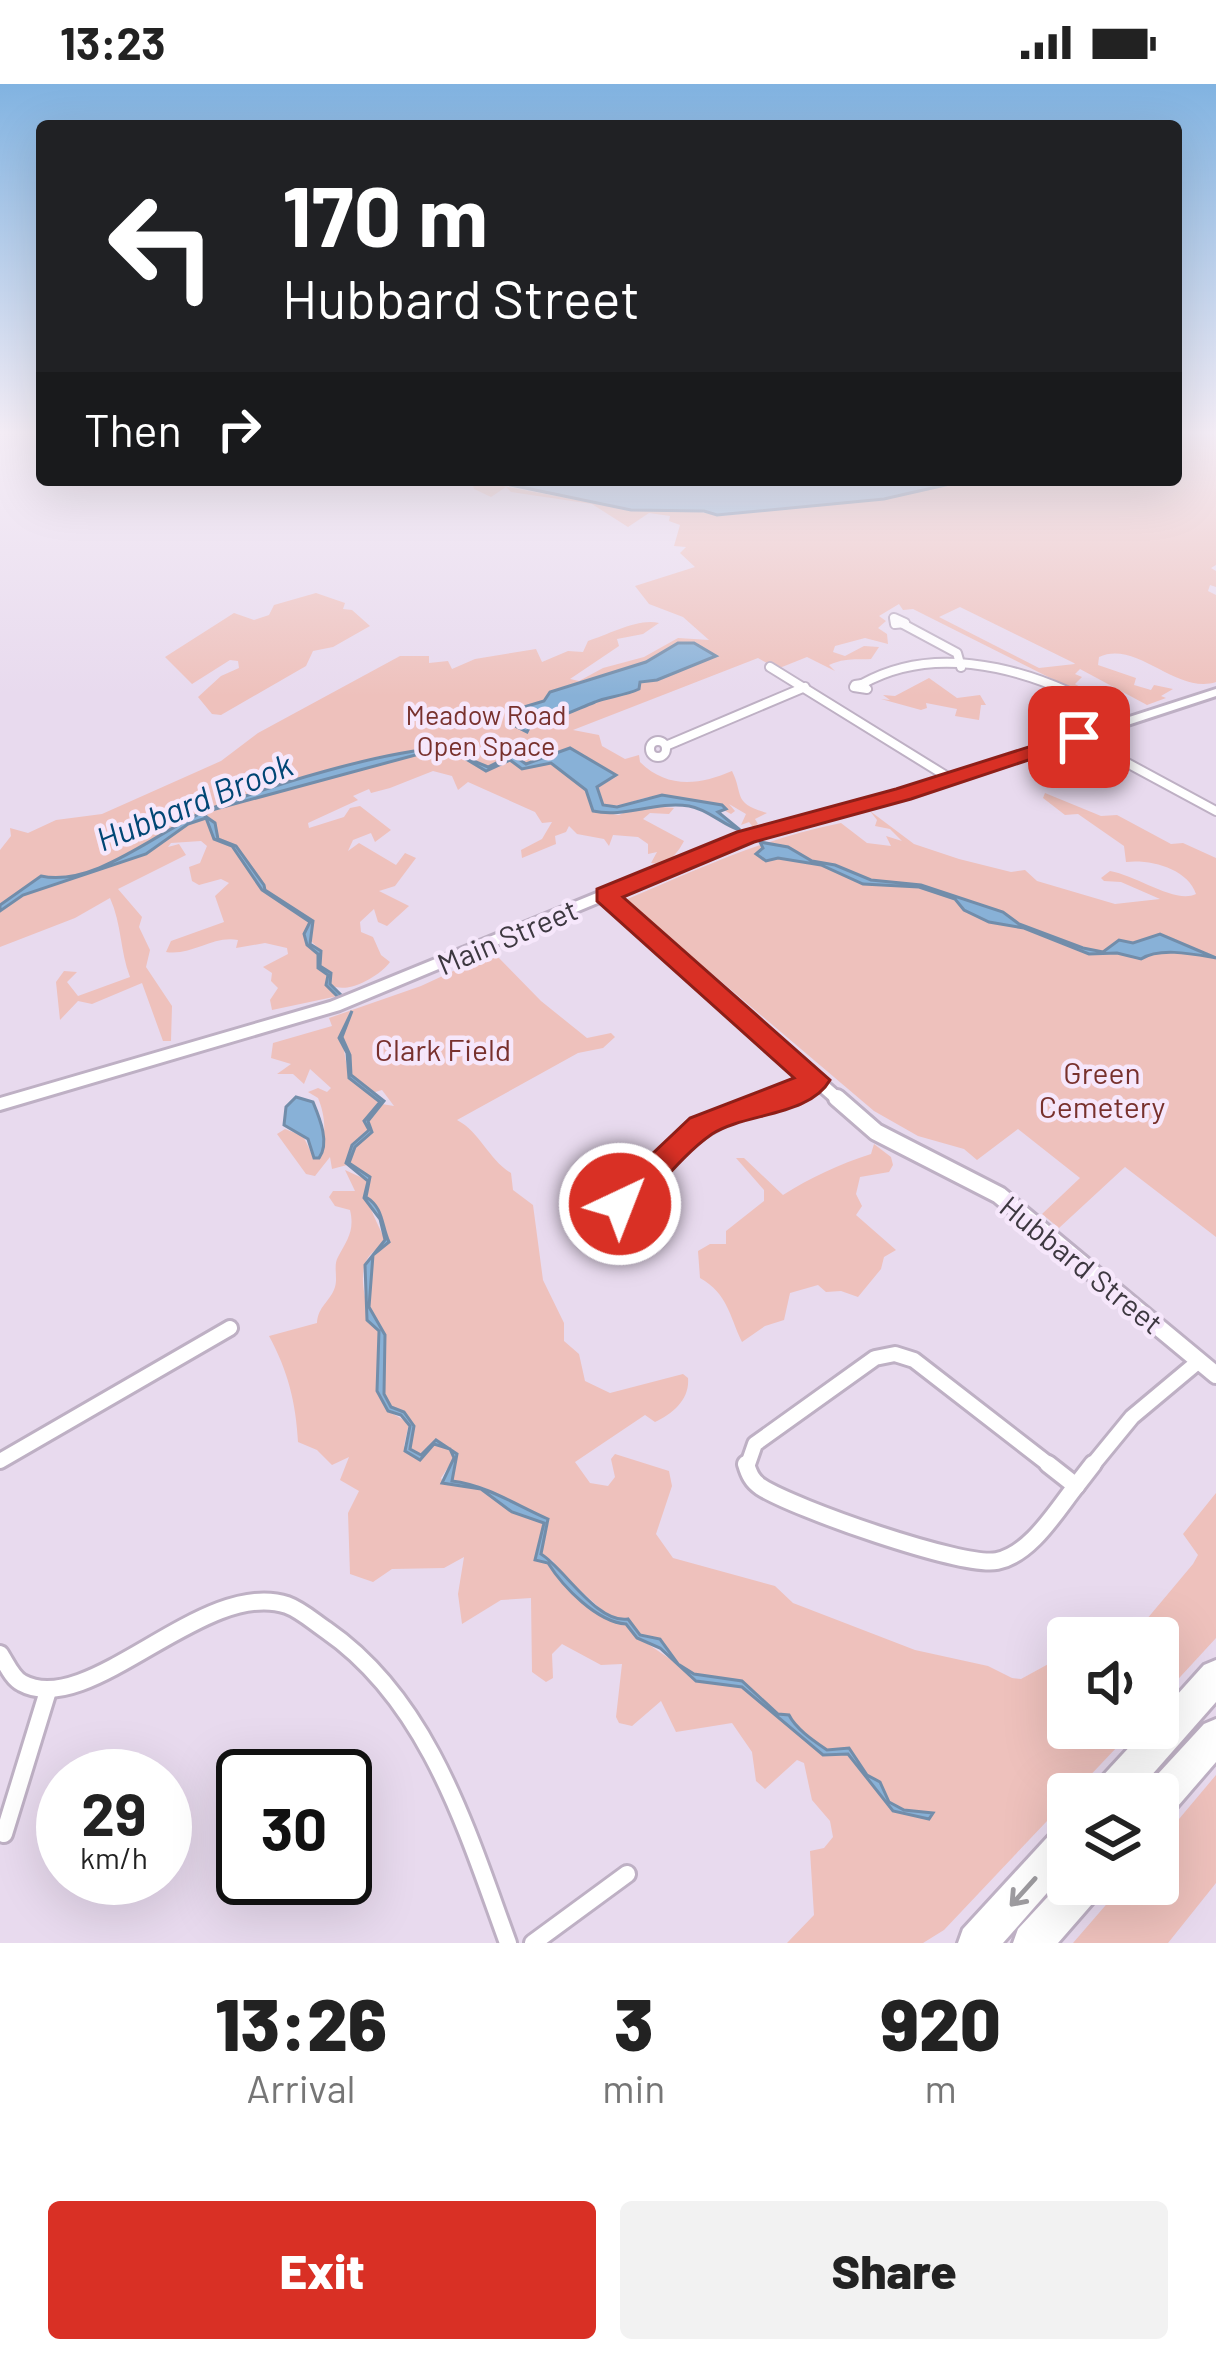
<!DOCTYPE html>
<html lang="en">
<head>
<meta charset="utf-8">
<style>
  body { margin:0; font-family:Barlow,sans-serif; background:#f2f2f2; color:#222; height:100vh; display:flex; flex-direction:column; font-size:45px; white-space:nowrap }
  * { box-sizing:border-box; margin:0 }
  p { font-size:39px; color:#767676 }
  .icon { flex:none; width:66px; height:66px; fill:none; stroke:currentColor; stroke-width:2; stroke-linecap:round; stroke-linejoin:round }
  .map { position:relative; height:1859px; overflow:hidden }
  .side { display:flex; flex-direction:column; background:#fff; flex:1 }
  .side>* { flex:none }
  .hud { position:absolute; left:36px; top:36px; width:1146px; height:366px; border-radius:12px; box-shadow:0 12px 48px #0002; background:#202124; color:#fff; overflow:hidden }
  .tools { position:absolute; left:1047px; top:1533px; display:grid; gap:24px }
  .tools a { display:grid; place-items:center; width:132px; height:132px; border-radius:12px; background:#fff; box-shadow:0 12px 48px #0002; font-size:60px }
  .speed { position:absolute; left:36px; top:1665px; display:flex; gap:24px; font-size:60px; font-weight:700; text-align:center }
  .speed>* { display:grid; place-content:center; width:156px; height:156px; border-radius:50%; background:#fff; box-shadow:0 12px 48px #0002; line-height:1 }
  .speed small { font-size:30px; font-weight:400 }
  .speed .limit { border:6px solid #111; border-radius:18px; background:#fff; color:#111 }
  .pin { position:absolute; display:grid; place-items:center; width:102px; height:102px; color:#fff; margin:-51px; border-radius:24px; box-shadow:0 6px 18px #0006 }
  .me { position:absolute; width:132px; margin:-66px; rotate:43deg; stroke-linejoin:round; filter:drop-shadow(0 0 9px #0008) }
  .turn { display:flex; align-items:center; gap:42px; height:252px; padding:0 48px; font-size:54px }
  .turn .icon { width:156px; height:156px; stroke-width:2.5 }
  .turn b { display:block; font-size:84px; line-height:102px }
  .then { display:flex; align-items:center; height:114px; padding:0 48px; background:#0003; gap:24px; font-size:45px }
  .eta { display:flex; justify-content:space-evenly; align-items:center; height:204px; text-align:center }
  .eta b { font-size:72px; font-weight:800; line-height:84px }
  .cta { display:flex; gap:24px; margin-top:auto; padding:24px 48px }
  .cta a { flex:1; height:138px; border-radius:12px; background:#d93025; color:#fff; font-size:48px; font-weight:800; line-height:138px; text-align:center }
  .cta a+a { background:#f2f2f2; color:#222 }
  .status { display:flex; justify-content:space-between; align-items:center; height:84px; padding:0 60px; background:#fff; direction:ltr }
  .status svg { height:33px; fill:currentColor }
  .map>svg:first-child { display:block }
  .green { fill:#eec1bc; fill-rule:evenodd }
  .water { fill:#88b1d7; stroke:#728daa; stroke-width:3 }
  .lines { fill:none; stroke-linecap:round; stroke-linejoin:round }
  .minor-far3-casing { stroke:#beb0c4; stroke-width:12 }
  .minor-far2-casing { stroke:#beb0c4; stroke-width:16 }
  .minor-far1-casing { stroke:#beb0c4; stroke-width:20 }
  .minor-casing { stroke:#beb0c4; stroke-width:22 }
  .tertiary-far1-casing { stroke:#beb0c4; stroke-width:18 }
  .tertiary-casing { stroke:#beb0c4; stroke-width:22 }
  .secondary-casing { stroke:#beb0c4; stroke-width:6 }
  .motorway-casing { stroke:#beb0c4; stroke-width:6 }
  .minor-far3 { stroke:#fff; stroke-width:8 }
  .minor-far2 { stroke:#fff; stroke-width:10 }
  .minor-far1 { stroke:#fff; stroke-width:14 }
  .minor { stroke:#fff; stroke-width:16 }
  .tertiary-far1 { stroke:#fff; stroke-width:12 }
  .tertiary { stroke:#fff; stroke-width:16 }
  .secondary { fill:#fff; fill-rule:evenodd }
  .motorway { fill:#fff; fill-rule:evenodd }
  .oneway { stroke:#9e9ca0 }
  .route { fill:#d93025; stroke:#8d1f18; stroke-width:3 }
  .labels { text-anchor:middle; dominant-baseline:central; stroke-width:9; stroke-linejoin:round; paint-order:stroke }
  .far-park-label { font-size:27px; fill:#78312d; stroke:#f6e7fb }
  .street-label { font-size:30px; fill:#3d3840; stroke:#f6e7fb }
  .park-label { font-size:30px; fill:#78312d; stroke:#f6e7fb }
  .water-label { font-size:33px; font-style:italic; fill:#004675; stroke:#f6e7fb }
</style>
</head>
<body>
<div class="status"><b>13:23</b><svg viewBox="0 0 49 12"><path d="M0 12V9h3v3zM5 12V6h3v6zM10 12V3h3v9zM15 12V0h3v12zM26 1h20v11H26zM47 4h2v5h-2z"/></svg></div>
<div class="map">
<svg width="1216" height="1859" viewBox="0 0 1216 1859">
  <rect width="100%" height="100%" fill="#e8daee"/>
  <!-- green -->
  <g class="green">
    <path d="M1176 351H1216V481L1211 484 1216 487V503L1210 501 1208 507 1216 511V598C1177 611 1136 555 1099 573L1098 581 1136 594 1134 601 1151 606 1154 601 1173 605 1161 612 1166 614 1147 621 1080 585 1075 590 1082 593 1075 600 1098 613 1090 602 1113 608 1107 613 1116 620 1100 619 913 525 903 526 899 520 879 532 886 537 878 544 887 550 888 560 865 554 835 562 833 568 845 572 864 562 879 563 871 575C858 576 846 573 829 581L835 587 807 573 777 585 758 574 573 646 599 651 602 662 625 675 639 671 640 678C667 705 700 701 732 687 744 711 732 719 767 729L755 735 758 740 753 743 749 738 741 741 746 730 729 720 735 727 731 730C719 721 673 708 650 713 632 716 621 725 602 720L597 704 616 693 605 688 586 706 594 727 619 731 640 721 674 724 669 730 650 729 643 735 684 757C677 770 668 782 651 779L657 768 648 770V760L638 753 613 751 609 762 604 755 577 750 569 742 566 748 555 752 556 760 522 774 521 766 542 755 552 738 542 739 535 728 468 698 458 706 452 692 433 687 390 704 371 709 369 705 353 712 358 716 308 739 309 744 344 733 350 724 360 722 391 746 375 758 371 749 353 756 348 767 359 759 396 781 405 769 416 774 395 802 379 807 409 822 387 842 378 838 374 825 360 838 361 848 373 853 381 871 390 878C379 893 345 912 330 900L332 892 320 882 321 867 306 852 307 861 318 870V884L328 891 326 901 338 912 272 926 270 916 278 904 271 897 272 889 263 883 288 870 287 864 265 859 236 864 238 856C213 851 192 872 166 868L171 857 224 838 215 812 229 799 221 795 199 801 192 797 189 783 200 779 207 762 201 757 171 759 168 763 179 760 186 771 118 805 142 833 139 843 150 866 146 883 172 922 171 957H163L142 899 92 920 78 917 60 936 56 898 64 887 77 888 67 898 78 912 130 893C120 867 122 841 110 814L75 834 0 863V766L11 752 10 744 28 749 56 736 102 730 221 677 258 649 400 572H429V579L448 577 452 585 475 575 536 565 542 578 568 567 583 568 588 557C608 551 638 534 659 539L643 550 617 555 619 562 570 595 579 597 603 584 644 573 678 554 709 556 683 533 649 520 635 502 695 483 680 469 686 463 674 462 680 441 669 437 670 432 649 429 628 443 592 420 511 408 506 403 491 413 474 405 471 396 631 426 695 427 720 432 883 415 967 396H1176ZM960 523 1074 579 1075 580 1039 584 939 533Z"/>
    <path d="M316 509 345 519 343 525 352 526 370 542 333 563 313 567 306 582 221 631 212 630 198 613 221 592 239 584 238 577 230 576 192 600 165 573 234 529 254 536 269 531 274 521Z"/>
    <path d="M929 594 957 614 980 611 986 621H981L979 636 955 632 957 625 926 619 927 624 921 626 881 615 890 616 883 611 895 612Z"/>
    <path d="M1045 709 1101 732 1117 731 1171 760 1183 759 1216 774V1153L1125 1083 1059 1144 1042 1130 1080 1094 1018 1045 977 1076 964 1065 918 1052 874 1027 625 816C698 785 764 754 841 739L867 759 891 762 886 752 902 757 890 745 875 742 877 736 870 727 914 760 959 775 1011 788 1025 786 1037 797 1115 820 1160 815 1121 798 1104 797 1101 794 1110 787C1138 792 1175 820 1196 810 1188 785 1151 775 1126 778L1124 762 1078 730 1065 731 1043 714Z"/>
    <path d="M490 870 496 871 541 917 587 954 611 949 615 953 603 964 578 969 457 1036C480 1048 489 1076 511 1089L513 1106 533 1121 543 1196 564 1239V1257L579 1270 585 1297 610 1309 683 1290 688 1294C690 1315 673 1330 655 1338L645 1331 575 1378 590 1399 608 1402 615 1393 611 1375 615 1370 669 1387 672 1402 656 1450 673 1474 775 1502 793 1519 915 1566 988 1582 1012 1594 1021 1595 1052 1578 1068 1601V1644H1135L944 1846 923 1859H787L814 1831 810 1767 824 1764 833 1753 830 1737 812 1716 804 1679 797 1676 765 1705 756 1697 752 1668 732 1639 676 1648 661 1617 632 1642 619 1639 616 1633 622 1580 601 1581 562 1560 552 1570 553 1594 546 1598 532 1588 531 1514 501 1516 462 1540 458 1510 464 1473 444 1484 392 1485 373 1498 350 1490 348 1429 359 1407 340 1396 349 1373 332 1381 317 1366 298 1358C296 1319 288 1287 269 1252L317 1239C318 1222 330 1218 335 1203 338 1193 333 1182 338 1173 347 1156 355 1147 350 1126L335 1122 329 1113 333 1107H355L345 1086 369 1097C362 1115 377 1137 385 1156 382 1162 376 1165 371 1170 354 1187 367 1231 380 1247L377 1302 388 1327 409 1339 404 1362 420 1376 434 1360 450 1365 454 1374 441 1394 444 1400 481 1405 512 1428 544 1439 538 1477 548 1479C564 1503 598 1538 627 1540L633 1550 676 1579 660 1555 639 1551 625 1535H612L574 1501 565 1499 553 1477 541 1470 549 1437 485 1404 452 1397 457 1370 436 1356 421 1372 410 1365 414 1342 404 1328 391 1323 384 1310 382 1243C363 1229 368 1192 373 1171L389 1158C381 1141 383 1124 366 1113L370 1093 349 1079 355 1063 372 1048 369 1036 382 1020 394 1022 382 1006 372 1009 352 994 341 950 349 994 380 1018 364 1038 369 1046C359 1055 348 1066 347 1081L332 1085 330 1073 315 1092 306 1090 277 1050 285 1045 303 1052 314 1074C328 1057 326 1033 318 1014L308 1008 318 1004 327 1008 331 1004 310 985 304 1000 293 990H277L291 980 271 974 273 959 332 942 329 934 421 902Z"/>
    <path d="M874 1060 891 1073 893 1081 889 1088 860 1093 856 1110 862 1122 856 1131 896 1166 884 1173 881 1185 858 1213 841 1207 826 1208 818 1201 790 1209 784 1236 765 1242 742 1258C729 1231 728 1210 700 1194L698 1167 710 1160H726V1147L764 1117V1106L736 1074H744L783 1111C810 1094 839 1080 871 1070Z"/>
    <path d="M1216 1409V1554L1158 1617V1554H1131L1193 1480 1198 1471 1183 1450Z"/>
    <path d="M1216 1691V1799L1168 1859H1073L1124 1800H1158V1760Z"/>
  </g>
  <!-- water -->
  <g class="water">
    <path d="M487 396H967L884 415 717 431 704 427 631 426Z"/>
    <path d="M678 559H694L716 572 657 596 640 598 639 605C624 612 606 613 595 618 573 627 553 637 530 642L527 648 517 643 535 634 524 623 544 617 550 608 646 578Z"/>
    <path d="M443 664 488 683 513 671 526 680 570 664 616 691 597 703 603 721 617 723 662 711 722 721 726 725 718 728 740 746C724 742 708 725 689 722 655 717 625 734 593 727L586 706 551 679 522 685 510 676 486 687 456 669 439 671 434 666 208 727 205 732 215 739 218 755 236 762 264 801 265 806 313 837 310 860 321 867 320 882 331 889 330 900 341 911 339 914 326 901 328 891 318 884V870L307 861 304 850 310 838 262 806 232 762 214 755 206 734 188 740 146 770 23 811 0 827V821L41 792C96 804 161 744 210 725 269 702 382 667 443 664Z"/>
    <path d="M760 758 788 763 812 777 835 781 871 796 921 801 1003 828 1019 840 1083 864 1103 868 1119 856 1133 859 1160 850 1216 874C1193 870 1160 863 1141 875L1117 869 1089 870 1024 844 989 838 964 826 955 815 919 803 863 800 821 781 778 774 766 777 756 770 763 764Z"/>
    <path d="M352 927 342 953 350 971 351 991 384 1017 368 1037 372 1048 355 1063 349 1079 370 1093 366 1113C384 1124 381 1141 389 1158L373 1171 369 1223 385 1251 384 1310 391 1323 404 1328 414 1342 410 1365 421 1371 436 1356 457 1370 452 1397C486 1401 516 1421 548 1435L541 1470C564 1484 597 1540 628 1535L640 1551 660 1555 678 1580 694 1590 742 1597 778 1630 789 1631C796 1645 814 1657 827 1666L849 1664 867 1691 880 1698 889 1718 904 1726 933 1729 929 1735 893 1727 848 1670 823 1671 742 1603 696 1597 660 1564 637 1554 626 1540C597 1538 563 1503 548 1479L535 1476 544 1439 512 1428 481 1405 442 1399 454 1374 450 1365 434 1360 420 1376 405 1367 410 1342 401 1331 388 1327 377 1307 379 1247 367 1236 365 1181 385 1156 380 1135 364 1114 368 1097 346 1079 352 1061 369 1046 364 1037 380 1018 349 994 347 969 339 954Z"/>
    <path d="M296 1013 313 1018C320 1035 330 1059 319 1074H314L308 1055 284 1041 286 1023Z"/>
  </g>
  <g class="lines">
    <defs>
      <g id="minor-far3">
        <path d="M894 534 905 539 895 540Z"/>
        <path d="M903 540 957 569 961 583"/>
        <path d="M770 583 951 695"/>
        <path d="M862 600C945 553 1051 592 1125 638"/>
        <path d="M862 600 867 605 854 603 855 601Z"/>
        <path d="M1079 653 1216 727"/>
        <circle cx="658" cy="665" r="8"/>
        <path d="M668 661 805 603"/>
      </g>
      <path id="minor-far2" d="M763 1017 816 996"/>
      <g id="minor-far1">
        <path d="M620 1120C666 1070 706 1034 773 1014"/>
        <path d="M0 1377 230 1244"/>
        <path d="M747 1383 755 1360 875 1274 895 1270 914 1276 1052 1383"/>
        <path d="M1091 1383 1132 1333 1199 1277"/>
      </g>
      <g id="minor">
        <path d="M746 1380C749 1390 752 1397 761 1403 793 1424 963 1484 997 1477 1031 1470 1056 1427 1076 1402"/>
        <path d="M1048 1380 1076 1402"/>
        <path d="M1076 1402 1093 1380"/>
        <path d="M0 1570C6 1579 12 1594 22 1599 89 1636 204 1493 287 1521 301 1526 314 1538 326 1546 429 1617 467 1747 508 1859"/>
        <path d="M4 1750 48 1607"/>
        <path d="M533 1859 627 1790"/>
      </g>
      <path id="tertiary-far1" d="M605 811 840 1017"/>
      <path id="tertiary" d="M837 1014 876 1048 999 1111 1216 1291"/>
      <path id="secondary" d="M1216 605V612L905 714 749 756 340 926 0 1026V1014L330 918 741 750 897 708Z"/>
      <g id="motorway">
        <path d="M1216 1576V1618L1135 1710H1093L1098 1697 1147 1644H1158V1632L1204 1581Z"/>
        <path d="M1216 1635V1678L1171 1730 1158 1735V1710H1143L1145 1704 1204 1640Z"/>
        <path d="M1068 1740V1785L1003 1859H958L963 1845 1055 1745Z"/>
        <path d="M1068 1791V1800H1104L1098 1813 1058 1859H1013L1018 1845Z"/>
      </g>
    </defs>
    <!-- minor-far3 casing -->
    <use href="#minor-far3" class="minor-far3-casing"/>
    <!-- minor-far2 casing -->
    <use href="#minor-far2" class="minor-far2-casing"/>
    <!-- minor-far1 casing -->
    <use href="#minor-far1" class="minor-far1-casing"/>
    <!-- minor casing -->
    <use href="#minor" class="minor-casing"/>
    <!-- tertiary-far1 casing -->
    <use href="#tertiary-far1" class="tertiary-far1-casing"/>
    <!-- tertiary casing -->
    <use href="#tertiary" class="tertiary-casing"/>
    <!-- secondary casing -->
    <use href="#secondary" class="secondary-casing"/>
    <!-- motorway casing -->
    <use href="#motorway" class="motorway-casing"/>
    <!-- minor-far3 -->
    <use href="#minor-far3" class="minor-far3"/>
    <!-- minor-far2 -->
    <use href="#minor-far2" class="minor-far2"/>
    <!-- minor-far1 -->
    <use href="#minor-far1" class="minor-far1"/>
    <!-- minor -->
    <use href="#minor" class="minor"/>
    <!-- tertiary-far1 -->
    <use href="#tertiary-far1" class="tertiary-far1"/>
    <!-- tertiary -->
    <use href="#tertiary" class="tertiary"/>
    <!-- secondary -->
    <use href="#secondary" class="secondary"/>
    <!-- motorway -->
    <use href="#motorway" class="motorway"/>
  </g>
  <!-- one-way arrows -->
  <defs><path id="oneway-shaft" d="M-6 0H5M1.5-3L5.5 0L1.5 3" fill="none" stroke-width="1.6" stroke-linecap="round" stroke-linejoin="round" transform="scale(3)"/></defs>
  <use class="oneway" href="#oneway-shaft" transform="translate(1023 1808) rotate(132)"/>
  <!-- sky -->
  <linearGradient id="sky" x2="0" y2="1"><stop stop-color="#81b3e1"/><stop offset="0.57" stop-color="#f5eef7"/><stop offset="1" stop-color="#f5eef7" stop-opacity="0"/></linearGradient>
  <rect width="1216" height="612" fill="url(#sky)"/>
  <!-- route -->
  <path class="route" d="M1079 647 1086 648V657L911 715 754 758 623 813 830 996C810 1032 745 1029 712 1050 683 1070 657 1105 632 1130L620 1134 609 1130 604 1120 609 1111 690 1034 794 994 597 817V805L737 748 896 705Z"/>
  <g class="labels">
    <!-- far-park labels -->
    <g class="far-park-label">
      <text x="486" y="630">Meadow Road<tspan x="486" dy="31">Open Space</tspan></text>
    </g>
    <!-- street labels -->
    <g class="street-label">
      <text transform="translate(507 852) rotate(-23)">Main Street</text>
      <text transform="translate(1082 1180) rotate(39)">Hubbard Street</text>
    </g>
    <!-- park labels -->
    <g class="park-label">
      <text x="443" y="965">Clark Field</text>
      <text x="1102" y="988">Green<tspan x="1102" dy="34">Cemetery</tspan></text>
    </g>
    <!-- water labels -->
    <g class="water-label">
      <text transform="translate(194 717) rotate(-22)">Hubbard Brook</text>
    </g>
  </g>
</svg>
<div class="tools">
<a><svg class="icon" aria-label="sound" viewBox="0 0 24 24"><path d="M4 9h4l5-4v14l-5-4H4zM17 9q2 3 0 6"/></svg></a>
<a><svg class="icon" aria-label="layers" viewBox="0 0 24 24"><path d="M12 4l9 5-9 5-9-5zM3 14l9 5 9-5"/></svg></a>
</div>
<div class="speed"><div>29<small>km/h</small></div><div class="limit">30</div></div>
<div class="pin" style="left:1079px;top:653px;background:#d93025"><svg class="icon" aria-label="arrive" viewBox="0 0 24 24"><path d="M6 21V4h12l-3 4 3 4H6"/></svg></div>
<svg class="me" style="left:620px;top:1120px" viewBox="-20 -20 40 40"><circle r="17" fill="#d93025" stroke="#fff" stroke-width="3"/><path d="M0-11L8 9 0 5-8 9z" fill="#fff"/></svg>
<div class="hud">
<div class="turn"><svg class="icon" aria-label="left" viewBox="0 0 24 24"><path d="M17 20v-9H6M10 6l-5 5 5 5"/></svg><div><b>170 m</b>Hubbard Street</div></div>
<div class="then">Then<svg class="icon" aria-label="right" viewBox="0 0 24 24"><path d="M7 20v-9h11M14 6l5 5-5 5"/></svg></div>
</div>
</div>
<section class="side">
<div class="eta">
<div><b>13:26</b><p>Arrival</p></div>
<div><b>3</b><p>min</p></div>
<div><b>920</b><p>m</p></div>
</div>
<div class="cta"><a>Exit</a><a>Share</a></div>
</section>
</body>
</html>
